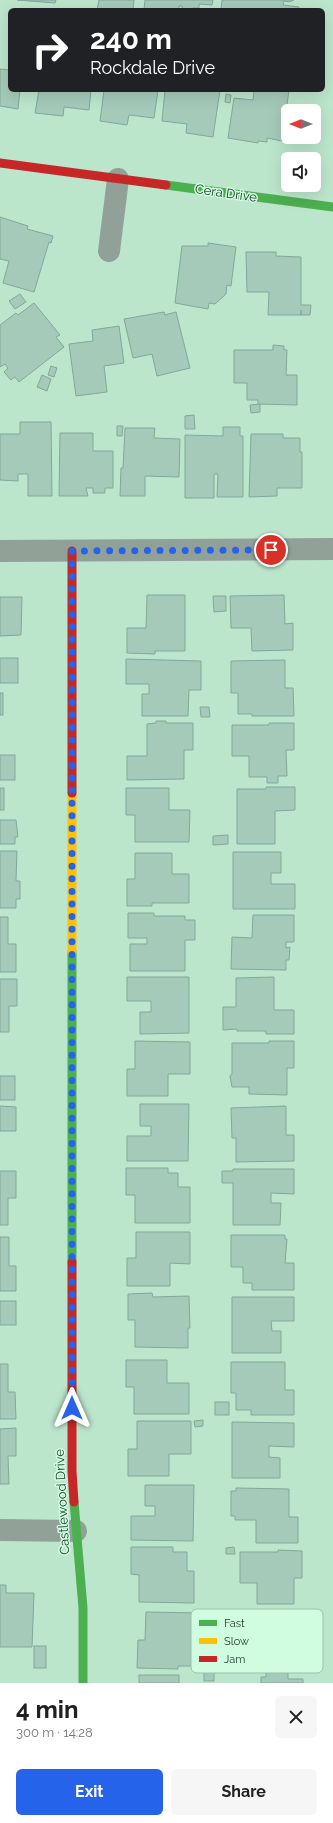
<!DOCTYPE html>
<html lang="en">
<head>
<meta charset="utf-8">
<style>
  body { margin:0; font-family:Raleway,sans-serif; background:#f6f6f6; color:#202124; height:100vh; display:flex; flex-direction:column; font-size:15px; white-space:nowrap }
  * { box-sizing:border-box; margin:0 }
  p { font-size:13px; color:#757577 }
  .icon { flex:none; width:22px; height:22px; fill:none; stroke:currentColor; stroke-width:2; stroke-linecap:round; stroke-linejoin:round }
  .map { position:relative; height:1683px; overflow:hidden }
  .sheet { display:flex; flex-direction:column; background:#fff; flex:1 }
  .sheet>* { flex:none }
  .hud { position:absolute; left:8px; top:8px; width:317px; height:84px; border-radius:6px; box-shadow:0 4px 16px #0002; background:#202124; color:#fff; overflow:hidden }
  .needle { width:26px; rotate:270deg }
  .tools { position:absolute; left:281px; top:104px; display:grid; gap:8px }
  .tools a { display:grid; place-items:center; width:40px; height:40px; border-radius:6px; background:#fff; box-shadow:0 4px 16px #0002; font-size:20px }
  .pin { position:absolute; display:grid; place-items:center; width:34px; height:34px; color:#fff; margin:-17px; border:2px solid #fff; border-radius:50%; box-shadow:0 1px 4px #0007 }
  .me { position:absolute; width:44px; margin:-22px; rotate:0deg; stroke-linejoin:round; filter:drop-shadow(0 0 3px #0008) }
  .turn { display:flex; align-items:center; gap:14px; height:84px; padding:0 16px; font-size:18px }
  .turn .icon { width:52px; height:52px; stroke-width:2.5 }
  .turn b { display:block; font-size:28px; line-height:34px }
  .round { display:grid; place-items:center; flex:none; width:42px; height:42px; border-radius:6px; background:#f6f6f6 }
  .summary { display:flex; align-items:center; justify-content:space-between; height:68px; padding:0 16px }
  h1 { font-size:24px; font-weight:700; line-height:30px }
  .button { display:flex; gap:8px; margin-top:auto; padding:8px 16px }
  .button a { flex:1; height:46px; border-radius:6px; background:#2563eb; color:#fff; font-size:16px; font-weight:700; line-height:46px; text-align:center }
  .button a+a { background:#f6f6f6; color:#202124 }
  .map>svg:first-child { display:block }
  .building { fill:#a5caba; stroke:#81a898 }
  .lines { fill:none; stroke-linecap:round; stroke-linejoin:round }
  .street { stroke:#92a198; stroke-width:22 }
  .fast { stroke:#4caf50; stroke-width:9 }
  .slow { stroke:#ffc107; stroke-width:9 }
  .jam { stroke:#c62828; stroke-width:9 }
  .route { stroke:#2563eb; stroke-width:7; stroke-dasharray:0 12.6 }
  .labels { text-anchor:middle; dominant-baseline:central; stroke-width:3; stroke-linejoin:round; paint-order:stroke }
  .street-label { font-size:13px; fill:#1b3a28; stroke:#d0fce0 }
  .key { fill:#d0fce0; stroke:#9ac2a9; stroke-width:1 }
  .key-label { font-size:11px; fill:#1b3a28 }
</style>
</head>
<body>
<div class="map">
<svg width="333" height="1683" viewBox="0 0 333 1683">
  <rect width="100%" height="100%" fill="#bce6cc"/>
  <!-- building -->
  <g class="building">
    <path d="M17 0H56L55 3Z"/>
    <path d="M99 0H134L133 10H97Z"/>
    <path d="M145 0H213L212 5 199 4V8H193V10H182V6H179V10H144Z"/>
    <path d="M222 0H294L289 2 284 1 283 5 299 7V10H221Z"/>
    <path d="M0 69 10 70V90H20L18 109 0 106Z"/>
    <path d="M39 90H91L89 110 64 107 63 116 35 113Z"/>
    <path d="M104 90H158L154 118 129 115 127 125 100 121Z"/>
    <path d="M165 90H220L213 137 186 133 187 124 162 121Z"/>
    <path d="M254 90H289L282 141 267 138V142L258 141V143L228 138 234 98 253 100Z"/>
    <path d="M226 94 231 95 230 103 225 102Z"/>
    <path d="M0 217 28 226 27 229 53 236 51 243 49 242 34 292 3 283 9 261 0 259Z"/>
    <path d="M208 243 236 247 231 286 227 285 226 294 215 304 209 303 208 309 175 303 182 246H208Z"/>
    <path d="M246 252H276V256L301 257V305H311L310 315H301V310V315H268L269 292H247Z"/>
    <path d="M20 294 26 302 15 309 9 301Z"/>
    <path d="M34 303 60 335 56 337 64 347 19 382 15 377 11 380 4 372 8 368 5 364 0 367V325L16 313 18 315Z"/>
    <path d="M164 312 165 315 176 312 190 368 157 376 152 354 133 358 124 319Z"/>
    <path d="M119 326 124 363 104 366 107 392 76 396 69 344 93 341 92 330Z"/>
    <path d="M273 345 284 346V350H287L286 375H297V405L258 404V400H247V383H234V350H273Z"/>
    <path d="M51 366 57 368 54 377 48 375Z"/>
    <path d="M42 375 51 379 47 391 37 387Z"/>
    <path d="M260 404V412L251 413 250 405Z"/>
    <path d="M194 415 195 429H185V416Z"/>
    <path d="M20 422H51L52 496H28V474H18V481L0 480V434H20Z"/>
    <path d="M117 426H123L122 436H117Z"/>
    <path d="M223 427H240V436H243V497H217L218 474H214V498H185V435L223 436Z"/>
    <path d="M125 428H155L154 438 180 439 179 477 145 476V496H120L121 468H123Z"/>
    <path d="M60 433H93V451H113V488H105V493H93V488H86L88 496H59Z"/>
    <path d="M251 434H283V438H300V452H302V488H277V496L249 497Z"/>
    <path d="M147 595H185V651H155V654L127 653V628H146Z"/>
    <path d="M284 595 285 624 293 623V650L252 651 251 628H231L230 596Z"/>
    <path d="M213 596H226V611L214 612Z"/>
    <path d="M0 597H22L21 635 0 636Z"/>
    <rect x="0" y="658" width="18" height="25"/>
    <path d="M126 659 201 661V690H189L188 716H142V694H149V684H126Z"/>
    <path d="M285 660V688H293L294 716H252V714H238V693H231V661Z"/>
    <rect x="0" y="693" width="3" height="22"/>
    <path d="M200 707H209L210 717H201Z"/>
    <path d="M156 721H166V723H193V750H184V779L127 780V756H147V724L156 723Z"/>
    <path d="M269 723H294V750H286L287 776H278V783H267V777H249V756H232V725H269Z"/>
    <rect x="0" y="755" width="15" height="25"/>
    <path d="M266 787H295V810L275 811V844H237V789H266Z"/>
    <rect x="0" y="788" width="4" height="22"/>
    <path d="M126 788H169V810H190L189 842H135V815H126Z"/>
    <path d="M0 820H16L18 837H15V844H0Z"/>
    <path d="M228 835V844L213 845V836Z"/>
    <path d="M0 851H17L16 881H20V899H16V908H0Z"/>
    <path d="M233 852H281V873H271V884H295V909H233Z"/>
    <path d="M135 853H172V874H189V903H152V906H127V879H135Z"/>
    <path d="M128 913H154V916H185V920H195V940H185V971H130V944H147V938H128Z"/>
    <path d="M253 915H294V942H286V948L290 947 289 960H286V970L231 969 232 937 252 938Z"/>
    <path d="M0 917H8V944H16V972H0Z"/>
    <path d="M127 977H189V1033L140 1034V1012H151V1001H127Z"/>
    <path d="M274 977V1010H294V1034H266V1031H237V1029L223 1030V1007H236V978Z"/>
    <path d="M0 979H17V1006H9V1032H0Z"/>
    <path d="M135 1041 190 1042V1074H168V1096H127V1069H135Z"/>
    <path d="M269 1041H294V1068H287V1095L249 1094V1087H232L230 1076 232 1074V1043H269Z"/>
    <rect x="0" y="1076" width="15" height="24"/>
    <path d="M140 1104H189L188 1161H127V1136H151V1126H140Z"/>
    <path d="M0 1106 16 1107V1131H0Z"/>
    <path d="M286 1106V1135H294V1161L236 1162V1138H232L231 1108Z"/>
    <path d="M126 1168H168V1173H178V1187H190V1223H135V1195H126Z"/>
    <path d="M233 1169H294V1194L271 1193V1203H281L280 1225H233V1183H222V1171H233Z"/>
    <path d="M0 1171H16V1198H8V1225H0Z"/>
    <path d="M136 1232H190V1264L170 1263V1286H127V1258H136Z"/>
    <path d="M231 1235H285V1239H287L285 1263H294V1290H252V1283H243V1267H231Z"/>
    <path d="M0 1237H9V1266H16V1291H0Z"/>
    <path d="M152 1293 153 1297 189 1296 190 1328H188V1348L135 1347V1320H128V1294Z"/>
    <path d="M232 1297H294V1321H271L272 1331H281V1353H232Z"/>
    <rect x="0" y="1301" width="16" height="24"/>
    <path d="M126 1360H167V1383H189V1414H134V1387H126Z"/>
    <path d="M231 1362H285V1390H294V1415H251V1410H236V1393H231Z"/>
    <path d="M0 1364H8V1392H15L16 1419H0Z"/>
    <rect x="215" y="1402" width="14" height="13"/>
    <path d="M203 1420V1426L195 1427 194 1421Z"/>
    <path d="M137 1421H191V1454H169V1476H128V1449H137Z"/>
    <path d="M232 1422 294 1423V1447L269 1446V1457L280 1458V1478H232Z"/>
    <path d="M16 1428V1456H8L9 1484H0V1429Z"/>
    <path d="M145 1485H194L193 1541 131 1540V1516H155V1506H145Z"/>
    <path d="M236 1488 289 1489V1517H298V1543H256V1520H235V1516H231V1491H236Z"/>
    <path d="M131 1547H173V1552H187V1571H194V1603L139 1602V1575L131 1574Z"/>
    <path d="M234 1547 235 1554H226V1548Z"/>
    <path d="M278 1550 302 1551V1578H294V1604H257V1583H240V1552H278Z"/>
    <path d="M0 1585H6V1593H34L32 1647H0Z"/>
    <path d="M146 1612 200 1613 199 1635H201V1641L199 1645H194L193 1666H178V1669L137 1668 138 1640H145Z"/>
    <rect x="34" y="1646" width="12" height="22"/>
    <rect x="204" y="1672" width="10" height="9"/>
    <path d="M266 1672H288V1679H303V1683H261V1677H266Z"/>
    <rect x="139" y="1675" width="40" height="8"/>
  </g>
  <g class="lines">
    <!-- street -->
    <g class="street">
      <path d="M109 251 118 179"/>
      <path d="M0 551 333 549"/>
      <path d="M0 1530 76 1531"/>
    </g>
    <!-- fast -->
    <g class="fast">
      <path d="M166 185 333 207"/>
      <path d="M72 952V1262"/>
      <path d="M74 1502 83 1608V1683"/>
    </g>
    <!-- slow -->
    <path class="slow" d="M72 793V952"/>
    <!-- jam -->
    <g class="jam">
      <path d="M0 163 166 185"/>
      <path d="M72 551V793"/>
      <path d="M72 1262V1471L74 1502"/>
    </g>
  </g>
  <g class="lines">
    <!-- route -->
    <path class="route" d="M72 1408V551L271 550"/>
  </g>
  <g class="labels">
    <!-- street labels -->
    <g class="street-label">
      <text transform="translate(226 193) rotate(8)">Cera Drive</text>
      <text transform="translate(62 1502) rotate(-93)">Castlewood Drive</text>
    </g>
  </g>
  <!-- legend -->
  <rect x="191" y="1609" width="132" height="64" rx="6" class="key"/>
  <rect x="199" y="1620" width="18" height="6" fill="#4caf50"/>
  <rect x="199" y="1638" width="18" height="6" fill="#ffc107"/>
  <rect x="199" y="1656" width="18" height="6" fill="#c62828"/>
  <g class="key-label">
    <text x="224" y="1627">Fast</text>
    <text x="224" y="1645">Slow</text>
    <text x="224" y="1663">Jam</text>
  </g>
</svg>
<div class="tools">
<a><svg class="needle" viewBox="-14 -14 28 28"><path d="M0-13l5 13h-10z" fill="#e53935"/><path d="M0 13l5-13h-10z" fill="#757577"/></svg></a>
<a><svg class="icon" aria-label="sound" viewBox="0 0 24 24"><path d="M4 9h4l5-4v14l-5-4H4zM17 9q2 3 0 6"/></svg></a>
</div>
<div class="pin" style="left:271px;top:550px;background:#d93025"><svg class="icon" aria-label="arrive" viewBox="0 0 24 24"><path d="M6 21V4h12l-3 4 3 4H6"/></svg></div>
<svg class="me" style="left:72px;top:1408px" viewBox="-20 -20 40 40"><path d="M0-17L14 15 0 8-14 15z" fill="#2563eb" stroke="#fff" stroke-width="4"/></svg>
<div class="hud">
<div class="turn"><svg class="icon" aria-label="right" viewBox="0 0 24 24"><path d="M7 20v-9h11M14 6l5 5-5 5"/></svg><div><b>240 m</b>Rockdale Drive</div></div>
</div>
</div>
<section class="sheet">
<div class="summary"><div><h1>4 min</h1><p>300 m · 14:28</p></div><a class="round"><svg class="icon" aria-label="close" viewBox="0 0 24 24"><path d="M6 6l12 12M18 6L6 18"/></svg></a></div>
<div class="button"><a>Exit</a><a>Share</a></div>
</section>
</body>
</html>
